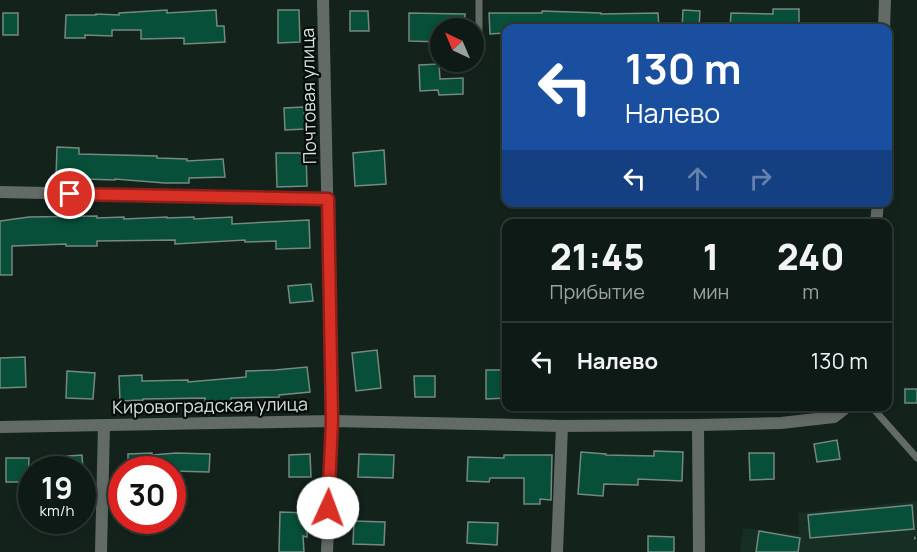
<!DOCTYPE html>
<html lang="ru">
<head>
<meta charset="utf-8">
<style>
  body { margin:0; font-family:Manrope,sans-serif; background:#17231e; color:#f1f3f6; height:100vh; display:flex; flex-direction:column; font-size:22px; white-space:nowrap }
  * { box-sizing:border-box; margin:0 }
  p { font-size:20px; color:#9ba1a0 }
  .icon { flex:none; width:33px; height:33px; fill:none; stroke:currentColor; stroke-width:2; stroke-linecap:round; stroke-linejoin:round }
  .map { position:relative; flex:1; overflow:hidden }
  .panel { position:absolute; left:502px; top:219px; width:390px; height:192px; display:flex; flex-direction:column; background:#0e1a15; border-radius:12px; box-shadow:0 3px 9px #0003,0 0 0 2px #2e3834 }
  .panel>* { flex:none }
  .banner { position:absolute; left:502px; top:24px; width:390px; height:183px; border-radius:12px; box-shadow:0 3px 9px #0003,0 0 0 2px #2e3834; background:#1a4fa0; color:#fff; overflow:hidden }
  .needle { width:39px; rotate:316deg }
  .tools { position:absolute; left:430px; top:18px; display:grid; gap:12px }
  .tools a { display:grid; place-items:center; width:54px; height:54px; border-radius:50%; background:#0e1a15; box-shadow:0 3px 9px #0003,0 0 0 2px #2e3834; font-size:30px }
  .speed { position:absolute; left:18px; top:456px; display:flex; gap:12px; font-size:30px; font-weight:700; text-align:center }
  .speed>* { display:grid; place-content:center; width:78px; height:78px; border-radius:50%; background:#0e1a15; box-shadow:0 3px 9px #0003,0 0 0 2px #2e3834; line-height:1 }
  .speed small { font-size:15px; font-weight:400 }
  .speed .limit { border:9px solid #d22; background:#fff; color:#111 }
  .pin { position:absolute; display:grid; place-items:center; width:51px; height:51px; color:#fff; margin:-26px; border:3px solid #fff; border-radius:50%; box-shadow:0 2px 6px #0007 }
  .me { position:absolute; width:66px; margin:-33px; rotate:2deg; stroke-linejoin:round; filter:drop-shadow(0 0 4px #0008) }
  .turn { display:flex; align-items:center; gap:21px; height:126px; padding:0 24px; font-size:27px }
  .turn .icon { width:78px; height:78px; stroke-width:2.5 }
  .turn b { display:block; font-size:42px; line-height:51px }
  .lanes { display:flex; align-items:center; height:57px; padding:0 24px; background:#0003; justify-content:center; gap:30px; direction:ltr }
  .lanes .off { opacity:.35 }
  .eta { display:flex; justify-content:space-evenly; align-items:center; height:102px; text-align:center }
  .eta b { font-size:36px; font-weight:800; line-height:42px }
  ul { padding:0; list-style:none }
  li { display:flex; align-items:center; gap:18px; height:78px; padding:0 24px; border-top:2px solid #2e3834 }
  li div { flex:1 }
  li b { display:block; font-size:22px }
  li em { font-style:normal }
  .map>svg:first-child { display:block }
  .built { fill:#162e24 }
  .building { fill:#074f39; stroke:#758980; stroke-width:1.5 }
  .lines { fill:none; stroke-linecap:round; stroke-linejoin:round }
  .path { stroke:#74827b; stroke-width:3; stroke-dasharray:1.5 4.5; stroke-linecap:butt }
  .lane { stroke:#636b67; stroke-width:7 }
  .street { stroke:#636b67; stroke-width:12 }
  .route-casing { stroke:#8d1f18; stroke-width:15 }
  .route { stroke:#d93025; stroke-width:10 }
  .labels { text-anchor:middle; dominant-baseline:central; stroke-width:4.5; stroke-linejoin:round; paint-order:stroke }
  .street-label { font-size:18px; fill:#d6e1db; stroke:#050b08 }
</style>
</head>
<body>
<div class="map">
<svg width="917" height="552" viewBox="0 0 917 552">
  <rect width="100%" height="100%" fill="#13231c"/>
  <!-- built -->
  <path class="built" d="M917 501V552H740L743 528 799 535 798 513Z"/>
  <!-- building -->
  <g class="building">
    <path d="M773 9H799V28H730L731 13 773 14Z"/>
    <path d="M167 10V13L216 10 217 26H224L225 42 184 44V38L141 39V30H112V36L85 35V38H65L66 15H96V14L119 15V13Z"/>
    <path d="M278 10H299L300 42 278 43Z"/>
    <path d="M683 10 700 11 699 28H682Z"/>
    <path d="M350 11H368L369 31H350Z"/>
    <path d="M542 11 601 13V14L658 13 659 28H504V33L490 34 489 13H542Z"/>
    <rect x="3" y="13" width="15" height="22"/>
    <path d="M409 13 465 14V28H441V42L409 41Z"/>
    <path d="M439 64 440 79 463 78V94L439 95 438 90 420 91 419 65Z"/>
    <path d="M304 107 305 129 285 130 284 108Z"/>
    <path d="M57 147 79 148V154L157 156V158L187 159V161L223 159 225 177 189 178V183H165L115 179V180L56 178Z"/>
    <path d="M384 150 386 184 355 186 353 153Z"/>
    <path d="M276 153H306L307 186 277 187Z"/>
    <path d="M97 216V218L124 217V219L167 217V218L194 217V219L232 217V224L309 220 310 248 276 249V241L245 242V240L175 244V240L97 241V246H66V244L12 246V275H0V221L29 217Z"/>
    <path d="M311 284 313 301 290 303 288 286Z"/>
    <path d="M377 350 381 388 356 391 352 353Z"/>
    <path d="M25 357 26 387 0 388V358Z"/>
    <path d="M307 367 310 392 279 395V397L231 398V402L205 404V398L143 399V400L120 401 119 376 142 375V381L188 380V382L246 377V371L275 370Z"/>
    <path d="M486 370H507V398L486 399Z"/>
    <path d="M67 371 95 373 93 399 66 398Z"/>
    <path d="M414 376H435V397H415Z"/>
    <rect x="905" y="389" width="12" height="14"/>
    <path d="M837 440 840 459 817 462 814 444Z"/>
    <path d="M654 451 683 452 682 481 638 479V485L604 484 603 496 578 494 581 452 606 454V455L654 456Z"/>
    <path d="M152 453V455L176 453 210 454 209 472 172 471V470H128V454Z"/>
    <path d="M749 453H774V479L750 480Z"/>
    <path d="M310 454 311 477H289V455Z"/>
    <path d="M359 454 394 455 393 478 358 477Z"/>
    <path d="M82 455 83 470H54V457Z"/>
    <path d="M504 455H552L551 500 540 499V504H524V478H490L489 482 467 481 468 457 504 458Z"/>
    <path d="M6 458H29L28 482H6Z"/>
    <path d="M912 505 914 529 810 538 808 515Z"/>
    <path d="M280 512 308 513 307 537 303 536 304 552H279Z"/>
    <path d="M354 521 385 522 384 545 353 544Z"/>
    <path d="M468 522 498 523 497 545 467 543Z"/>
    <path d="M759 531 800 538 798 552H756Z"/>
    <path d="M648 536 674 537V552H648Z"/>
  </g>
  <g class="lines">
    <!-- path -->
    <path class="path" d="M914 538H917"/>
    <!-- lane -->
    <g class="lane">
      <path d="M474 52 479 45V0"/>
      <path d="M871 406 917 458"/>
    </g>
    <!-- street -->
    <g class="street">
      <path d="M323 0 332 421 327 552"/>
      <path d="M884 28 885 0"/>
      <path d="M0 192 328 199"/>
      <path d="M876 224 878 202"/>
      <path d="M698 425 699 552"/>
      <path d="M0 427 332 421 562 426 698 425 781 423 834 417 848 406"/>
      <path d="M101 552 104 426"/>
      <path d="M557 552 562 426"/>
    </g>
  </g>
  <g class="lines">
    <defs>
      <path id="route" d="M70 194 328 199 332 421 328 508"/>
    </defs>
    <!-- route casing -->
    <use href="#route" class="route-casing"/>
    <!-- route -->
    <use href="#route" class="route"/>
  </g>
  <g class="labels">
    <!-- street labels -->
    <g class="street-label">
      <text transform="translate(308 96) rotate(-91)">Почтовая улица</text>
      <text transform="translate(210 405) rotate(-1)">Кировоградская улица</text>
    </g>
  </g>
</svg>
<div class="tools">
<a><svg class="needle" viewBox="-14 -14 28 28"><path d="M0-13l5 13h-10z" fill="#e53935"/><path d="M0 13l5-13h-10z" fill="#9ba1a0"/></svg></a>
</div>
<div class="speed"><div>19<small>km/h</small></div><div class="limit">30</div></div>
<div class="pin" style="left:70px;top:194px;background:#d93025"><svg class="icon" aria-label="arrive" viewBox="0 0 24 24"><path d="M6 21V4h12l-3 4 3 4H6"/></svg></div>
<svg class="me" style="left:328px;top:508px" viewBox="-20 -20 40 40"><circle r="19" fill="#fff"/><path d="M0-13L10 11 0 6-10 11z" fill="#d93025"/></svg>
<div class="banner">
<div class="turn"><svg class="icon" aria-label="left" viewBox="0 0 24 24"><path d="M17 20v-9H6M10 6l-5 5 5 5"/></svg><div><b>130 m</b>Налево</div></div>
<div class="lanes"><svg class="icon" aria-label="left" viewBox="0 0 24 24"><path d="M17 20v-9H6M10 6l-5 5 5 5"/></svg><svg class="icon off" aria-label="ahead" viewBox="0 0 24 24"><path d="M12 20V5M6 11l6-6 6 6"/></svg><svg class="icon off" aria-label="right" viewBox="0 0 24 24"><path d="M7 20v-9h11M14 6l5 5-5 5"/></svg></div>
</div>
<section class="panel">
<div class="eta">
<div><b>21:45</b><p>Прибытие</p></div>
<div><b>1</b><p>мин</p></div>
<div><b>240</b><p>m</p></div>
</div>
<ul>
<li><svg class="icon" aria-label="left" viewBox="0 0 24 24"><path d="M17 20v-9H6M10 6l-5 5 5 5"/></svg><div><b>Налево</b></div><em>130 m</em></li>
</ul>
</section>
</div>
</body>
</html>
